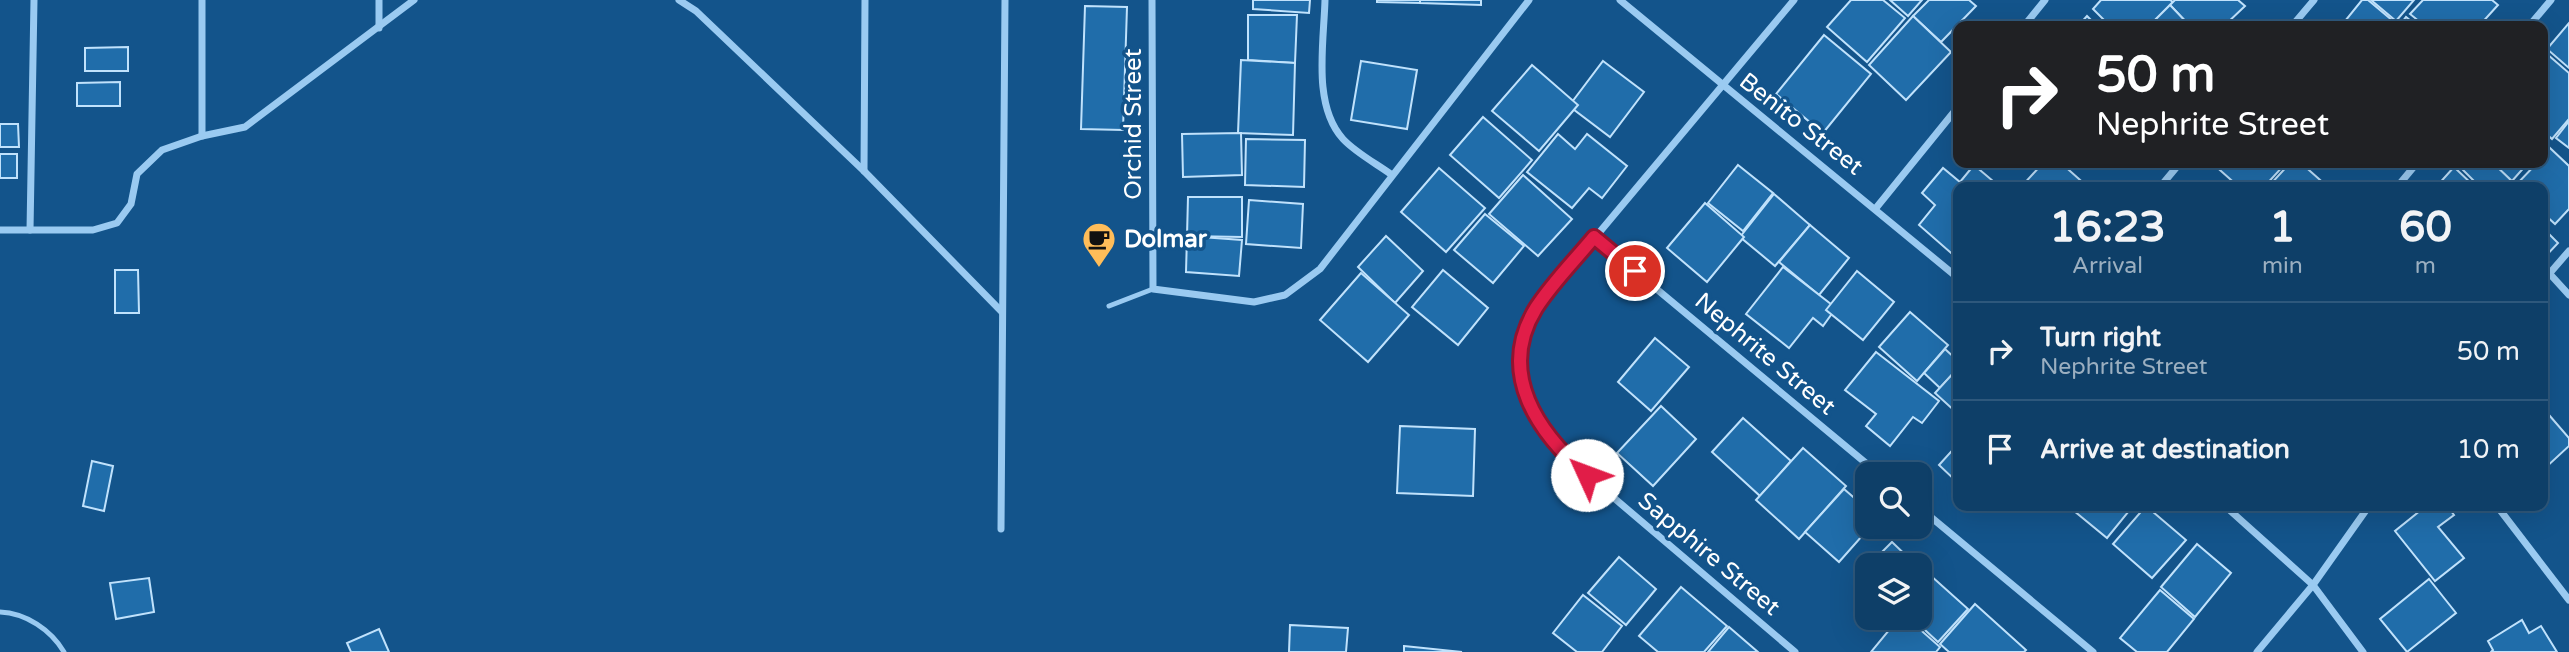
<!DOCTYPE html>
<html lang="en">
<head>
<meta charset="utf-8">
<style>
  body { margin:0; font-family:"Varela Round",sans-serif; background:#1c4a71; color:#f1f3f6; height:100vh; display:flex; flex-direction:column; font-size:26px; white-space:nowrap }
  * { box-sizing:border-box; margin:0 }
  p { font-size:23px; color:#9bafc0 }
  .icon { flex:none; width:38px; height:38px; fill:none; stroke:currentColor; stroke-width:2; stroke-linecap:round; stroke-linejoin:round }
  .map { position:relative; flex:1; overflow:hidden }
  .side { position:absolute; left:1953px; top:182px; width:595px; height:329px; display:flex; flex-direction:column; background:#0e3f68; border-radius:14px; box-shadow:0 7px 28px #0002,0 0 0 2px #2e587c }
  .side>* { flex:none }
  .top-card { position:absolute; left:1953px; top:21px; width:595px; height:147px; border-radius:14px; box-shadow:0 7px 28px #0002,0 0 0 2px #2e587c; background:#202124; color:#fff; overflow:hidden }
  .controls { position:absolute; left:1855px; top:462px; display:grid; gap:14px }
  .controls a { display:grid; place-items:center; width:77px; height:77px; border-radius:14px; background:#0e3f68; box-shadow:0 7px 28px #0002,0 0 0 2px #2e587c; font-size:35px }
  .pin { position:absolute; display:grid; place-items:center; width:60px; height:60px; color:#fff; margin:-30px; border:4px solid #fff; border-radius:50%; box-shadow:0 2px 7px #0007 }
  .me { position:absolute; width:77px; margin:-38px; rotate:313deg; stroke-linejoin:round; filter:drop-shadow(0 0 5px #0008) }
  .turn { display:flex; align-items:center; gap:24px; height:147px; padding:0 28px; font-size:32px }
  .turn .icon { width:91px; height:91px; stroke-width:2.5 }
  .turn b { display:block; font-size:49px; line-height:60px }
  .eta { display:flex; justify-content:space-evenly; align-items:center; height:119px; text-align:center }
  .eta b { font-size:42px; font-weight:800; line-height:49px }
  ul { padding:0; list-style:none }
  li { display:flex; align-items:center; gap:21px; height:98px; padding:0 28px; border-top:2px solid #2e587c }
  li div { flex:1 }
  li b { display:block; font-size:26px }
  li em { font-style:normal }
  .map>svg:first-child { display:block }
  .building { fill:#206daa; stroke:#c0e2fc; stroke-width:2 }
  .lines { fill:none; stroke-linecap:round; stroke-linejoin:round }
  .lane { stroke:#9acaf1; stroke-width:5 }
  .street { stroke:#9acaf1; stroke-width:7 }
  .route-casing { stroke:#92132f; stroke-width:18 }
  .route { stroke:#e11d48; stroke-width:12 }
  .labels { text-anchor:middle; dominant-baseline:central; stroke-width:7; stroke-linejoin:round; paint-order:stroke }
  .street-label { font-size:24px; fill:#fff; stroke:#13548b }
  .poi-label { font-size:24px; font-weight:bold; fill:#fff; stroke:#13548b; text-anchor:start }
</style>
</head>
<body>
<div class="map">
<svg width="2569" height="652" viewBox="0 0 2569 652">
  <rect width="100%" height="100%" fill="#13548b"/>
  <!-- building -->
  <g class="building">
    <path d="M1253 0H1310L1309 13 1253 9Z"/>
    <path d="M1377 0H1420V3L1377 2Z"/>
    <path d="M1420 0H1481V5L1420 3Z"/>
    <path d="M1851 0H1883L1905 18 1867 62 1827 27Z"/>
    <path d="M1890 0H1922L1908 16Z"/>
    <path d="M1929 0H1969L1976 6 1941 42 1913 16Z"/>
    <path d="M2101 0H2170L2173 2 2149 26H2110L2093 9Z"/>
    <path d="M2175 0H2238L2245 6 2224 26H2190L2170 5Z"/>
    <path d="M2362 0H2368L2399 26 2406 17 2417 26H2341Z"/>
    <path d="M2371 0H2414L2396 21Z"/>
    <path d="M2423 0H2492L2498 5 2479 26H2425L2410 14Z"/>
    <path d="M2170 5 2190 26H2149Z"/>
    <path d="M1085 6 1127 7 1123 130 1081 129Z"/>
    <path d="M1248 15H1297L1295 63 1248 60Z"/>
    <path d="M1913 16 1951 52 1906 100 1869 65Z"/>
    <path d="M2087 16 2097 26H2078Z"/>
    <path d="M2569 23V68L2547 49Z"/>
    <path d="M1824 35 1871 74 1823 133 1776 94Z"/>
    <path d="M128 47V71H85V48Z"/>
    <path d="M2547 54 2569 73V119L2552 139 2543 131V59Z"/>
    <path d="M1241 60 1295 63 1293 135 1238 133Z"/>
    <path d="M1361 61 1417 70 1407 129 1351 120Z"/>
    <path d="M1603 61 1644 92 1610 137 1569 106Z"/>
    <path d="M1532 65 1578 105 1539 151 1492 111Z"/>
    <path d="M120 82V106H77V83Z"/>
    <path d="M1483 117 1532 160 1499 198 1450 155Z"/>
    <path d="M2569 121V148L2556 138Z"/>
    <path d="M0 124H18L19 147H0Z"/>
    <path d="M1241 133 1242 175 1183 177 1182 134Z"/>
    <path d="M1558 134 1575 149 1587 134 1627 166 1602 198 1589 188 1572 208 1527 172Z"/>
    <path d="M1246 139 1305 140 1304 187 1245 185Z"/>
    <path d="M2550 148 2569 166V209L2555 224 2543 213V187H2514L2537 163H2543V156Z"/>
    <rect x="0" y="154" width="17" height="24"/>
    <path d="M2043 163H2061L2088 187H2021Z"/>
    <path d="M2212 163H2286L2264 187H2239Z"/>
    <path d="M2290 163H2301L2328 187H2268Z"/>
    <path d="M2462 163H2494L2512 181 2505 187H2480L2459 166Z"/>
    <path d="M2493 163H2528L2512 181Z"/>
    <path d="M1738 165 1773 193 1743 231 1708 203Z"/>
    <path d="M1974 165 2000 187H1958V259L1919 225 1935 205 1922 193 1943 168 1960 182Z"/>
    <path d="M2454 167 2475 187H2436Z"/>
    <path d="M1439 168 1485 208 1446 252 1401 212Z"/>
    <path d="M1523 175 1572 219 1538 256 1489 214Z"/>
    <path d="M1774 194 1810 225 1775 266 1740 237Z"/>
    <path d="M1188 197H1242V237L1187 236Z"/>
    <path d="M1249 200 1303 204 1301 248 1246 244Z"/>
    <path d="M1705 203 1744 237 1707 282 1667 248Z"/>
    <path d="M1485 214 1524 246 1493 283 1454 250Z"/>
    <path d="M1810 225 1849 258 1819 295 1779 262Z"/>
    <path d="M2543 228 2558 243 2543 259Z"/>
    <path d="M1187 236 1242 240 1239 276 1186 272Z"/>
    <path d="M1386 236 1423 271 1395 303 1358 267Z"/>
    <path d="M1783 267 1836 308 1823 326 1813 318 1789 348 1746 314Z"/>
    <path d="M115 270H138L139 313H115Z"/>
    <path d="M1443 270 1488 308 1458 345 1412 307Z"/>
    <path d="M1857 271 1894 302 1863 340 1826 310Z"/>
    <path d="M1361 273 1409 315 1368 362 1320 320Z"/>
    <path d="M1910 312 1948 345 1917 381 1879 347Z"/>
    <path d="M1655 338 1689 367 1651 411 1618 382Z"/>
    <path d="M1945 349 1958 361V368L1940 388 1924 373Z"/>
    <path d="M1876 352 1939 401 1922 423 1913 417 1890 446 1866 426 1876 414 1845 390Z"/>
    <path d="M1958 368V414L1935 393Z"/>
    <path d="M1661 406 1696 439 1653 486 1617 453Z"/>
    <path d="M2543 408 2569 438V446L2543 470Z"/>
    <path d="M1743 418 1791 461 1760 496 1712 452Z"/>
    <path d="M1400 426 1475 429 1473 496 1397 493Z"/>
    <path d="M1958 444V483L1939 465Z"/>
    <path d="M1803 448 1846 486 1799 539 1756 500Z"/>
    <path d="M92 461 113 466 104 511 83 506Z"/>
    <path d="M1844 489 1867 509V527H1870L1839 562 1805 532Z"/>
    <path d="M2068 506H2133L2107 538Z"/>
    <path d="M2146 506 2186 540 2152 578 2113 544Z"/>
    <path d="M2426 506H2447L2454 515 2438 527 2464 558 2435 581 2395 531Z"/>
    <path d="M1892 542 1916 565H1869Z"/>
    <path d="M2197 544 2231 573 2195 617 2161 587Z"/>
    <path d="M1619 557 1656 589 1626 625 1588 593Z"/>
    <path d="M1867 567V583L1859 575Z"/>
    <path d="M1930 575 1968 609 1938 642 1912 618H1920V588Z"/>
    <path d="M149 578 154 612 116 619 110 583Z"/>
    <path d="M2429 579 2456 613 2407 652 2380 619Z"/>
    <path d="M1681 587 1727 626 1704 652H1658L1639 636Z"/>
    <path d="M2160 590 2194 619 2167 652H2137L2120 638Z"/>
    <path d="M1583 595 1622 626 1602 652H1577L1553 633Z"/>
    <path d="M1975 604 2026 650 2024 652H1949L1940 644Z"/>
    <path d="M1899 618H1907L1940 647 1936 652H1871Z"/>
    <path d="M2522 620 2529 633 2541 626 2557 652H2491L2493 650 2488 641Z"/>
    <path d="M1290 625 1348 628 1346 652H1289Z"/>
    <path d="M1729 627 1758 652H1708Z"/>
    <path d="M379 629 389 652H351L347 643Z"/>
    <path d="M1404 646 1462 652H1404Z"/>
  </g>
  <g class="lines">
    <!-- lane -->
    <g class="lane">
      <path d="M1109 306 1153 289"/>
      <path d="M0 612C26 613 51 630 64 652"/>
    </g>
    <!-- street -->
    <g class="street">
      <path d="M202 0V136"/>
      <path d="M379 0V28"/>
      <path d="M679 0 696 11 864 171 1002 312"/>
      <path d="M1152 0 1153 289 1254 302 1285 295 1320 269 1529 0"/>
      <path d="M1325 0C1324 42 1312 105 1343 139 1356 153 1377 164 1392 175"/>
      <path d="M1620 0 1958 278"/>
      <path d="M1794 0 1536 308C1506 376 1522 404 1567 458L1795 652"/>
      <path d="M2024 26 2045 0"/>
      <path d="M2292 26 2314 0"/>
      <path d="M2529 26 2551 0"/>
      <path d="M864 171 865 0"/>
      <path d="M2160 187 2180 163"/>
      <path d="M2397 187 2417 163"/>
      <path d="M1876 208 1958 107"/>
      <path d="M0 230H93L117 223 131 204 137 174 162 150 202 136 245 127 414 0"/>
      <path d="M30 230 34 0"/>
      <path d="M1594 237 1879 474"/>
      <path d="M2549 273 2569 295"/>
      <path d="M2543 281 2569 251"/>
      <path d="M2225 506 2313 585 2363 652"/>
      <path d="M2497 506 2569 600"/>
      <path d="M1920 508 2093 652"/>
      <path d="M1001 529 1005 0"/>
      <path d="M2257 652 2313 585 2369 506"/>
    </g>
  </g>
  <g class="lines">
    <defs>
      <path id="route" d="M1587 475C1538 433 1496 373 1536 308 1552 283 1575 260 1594 237L1635 271"/>
    </defs>
    <!-- route casing -->
    <use href="#route" class="route-casing"/>
    <!-- route -->
    <use href="#route" class="route"/>
  </g>
  <!-- icons -->
  <defs>
    <symbol id="cafe-pin" viewBox="-11 -11 22 30"><path d="M0 17L-7.5 6A9.5 9.5 0 1 1 7.5 6Z" fill="#ffbd59" stroke="#13548b"/><path d="M-5.5-4.5H6V0H3Q3 3.5 0 3.5H-2.5Q-5.5 3.5-5.5 0ZM3-3.2v2h1.7v-2ZM-6 4.5H4V6H-6Z" fill="#111"/></symbol>
  </defs>
  <g fill-rule="evenodd">
    <use href="#cafe-pin" x="1080" y="220" width="38" height="52"/>
  </g>
  <g class="labels">
    <!-- street labels -->
    <g class="street-label">
      <text transform="translate(1133 124) rotate(-90)">Orchid Street</text>
      <text transform="translate(1801 124) rotate(38)">Benito Street</text>
      <text transform="translate(1765 354) rotate(40)">Nephrite Street</text>
      <text transform="translate(1709 554) rotate(40)">Sapphire Street</text>
    </g>
    <!-- poi labels -->
    <g class="poi-label">
      <text x="1124" y="239">Dolmar</text>
    </g>
  </g>
</svg>
<div class="controls">
<a><svg class="icon" aria-label="search" viewBox="0 0 24 24"><circle cx="10" cy="10" r="6"/><path d="M15 15l6 6"/></svg></a>
<a><svg class="icon" aria-label="layers" viewBox="0 0 24 24"><path d="M12 4l9 5-9 5-9-5zM3 14l9 5 9-5"/></svg></a>
</div>
<div class="pin" style="left:1635px;top:271px;background:#d93025"><svg class="icon" aria-label="arrive" viewBox="0 0 24 24"><path d="M6 21V4h12l-3 4 3 4H6"/></svg></div>
<svg class="me" style="left:1587px;top:475px" viewBox="-20 -20 40 40"><circle r="19" fill="#fff"/><path d="M0-13L10 11 0 6-10 11z" fill="#e11d48"/></svg>
<div class="top-card">
<div class="turn"><svg class="icon" aria-label="right" viewBox="0 0 24 24"><path d="M7 20v-9h11M14 6l5 5-5 5"/></svg><div><b>50 m</b>Nephrite Street</div></div>
</div>
<section class="side">
<div class="eta">
<div><b>16:23</b><p>Arrival</p></div>
<div><b>1</b><p>min</p></div>
<div><b>60</b><p>m</p></div>
</div>
<ul>
<li><svg class="icon" aria-label="right" viewBox="0 0 24 24"><path d="M7 20v-9h11M14 6l5 5-5 5"/></svg><div><b>Turn right</b><p>Nephrite Street</p></div><em>50 m</em></li>
<li><svg class="icon" aria-label="arrive" viewBox="0 0 24 24"><path d="M6 21V4h12l-3 4 3 4H6"/></svg><div><b>Arrive at destination</b></div><em>10 m</em></li>
</ul>
</section>
</div>
</body>
</html>
